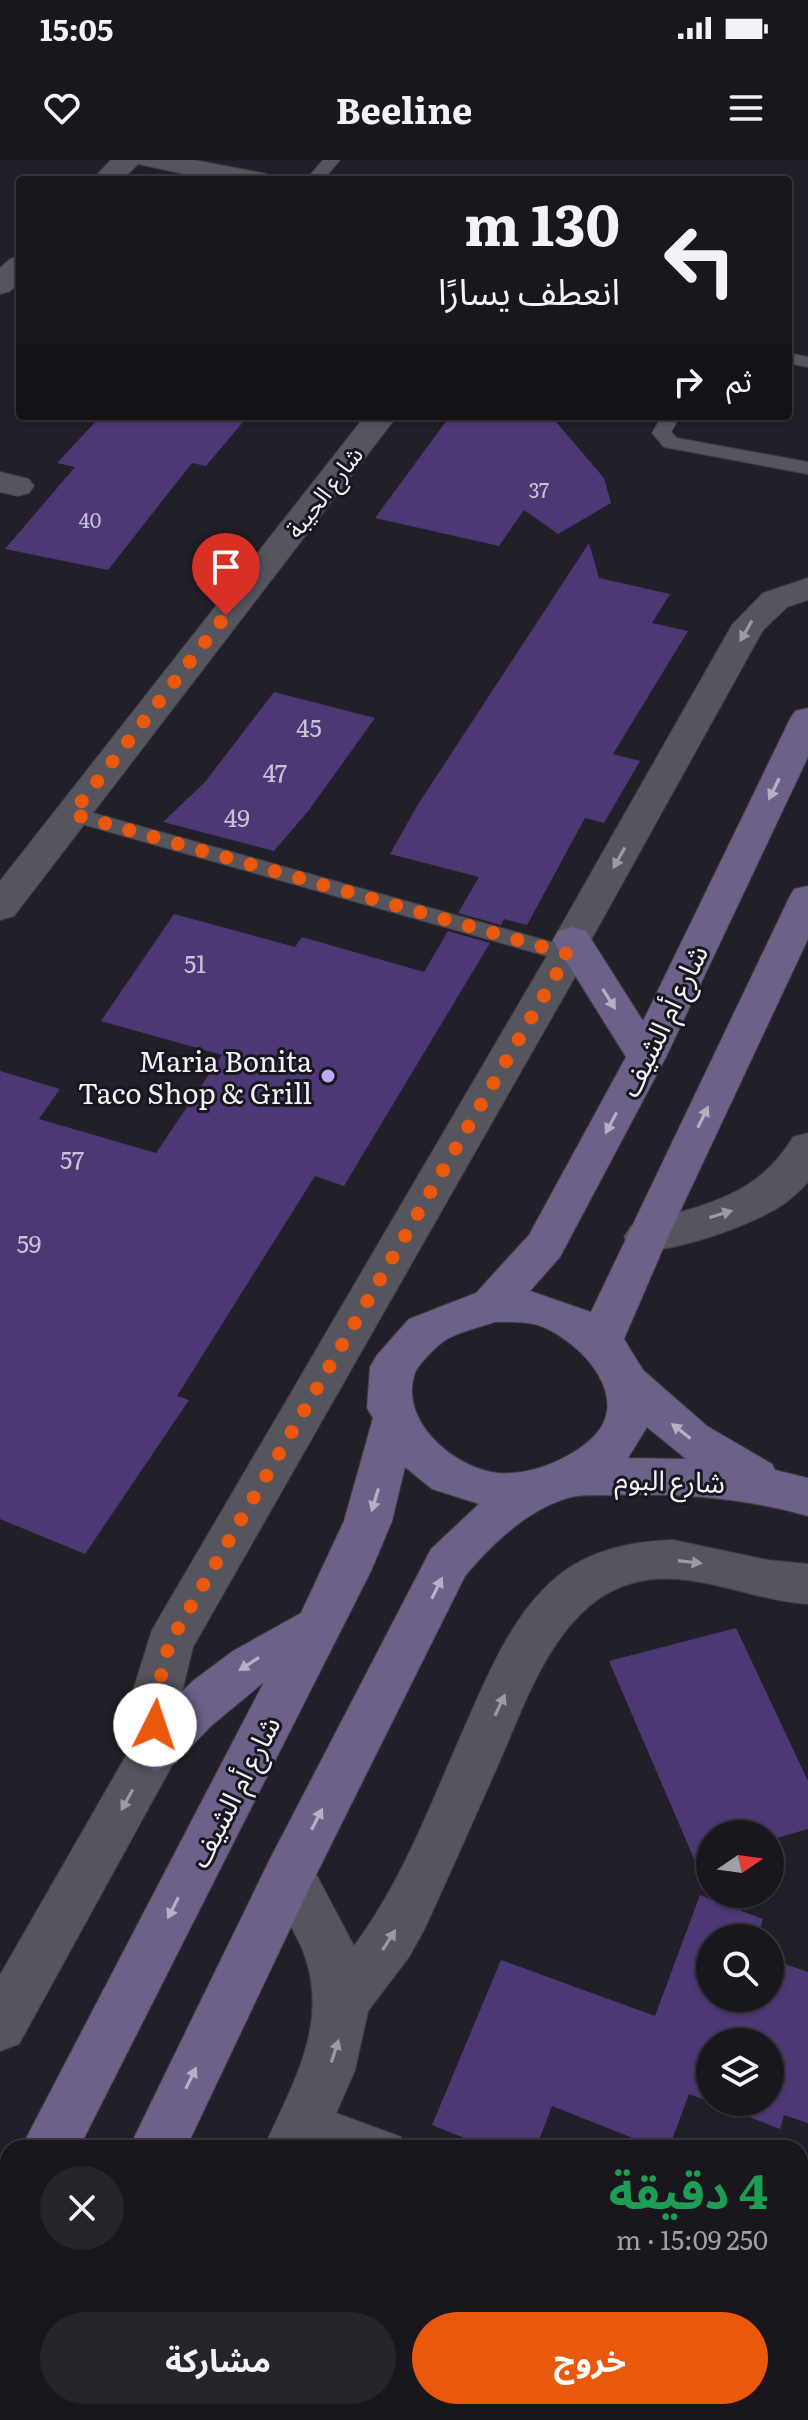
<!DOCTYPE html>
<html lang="ar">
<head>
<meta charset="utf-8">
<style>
  body { margin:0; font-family:Literata,"Noto Sans Arabic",serif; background:#26242a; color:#f1f3f6; direction:rtl; height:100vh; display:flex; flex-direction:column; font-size:30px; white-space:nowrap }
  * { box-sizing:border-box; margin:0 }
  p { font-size:26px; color:#9f9fa4 }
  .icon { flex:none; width:44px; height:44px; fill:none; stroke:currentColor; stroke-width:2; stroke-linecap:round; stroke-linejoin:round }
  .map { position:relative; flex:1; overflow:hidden; direction:ltr }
  .drawer { position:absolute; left:0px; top:1980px; width:808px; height:280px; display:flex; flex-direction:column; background:#19171d; border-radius:24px 24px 0 0; box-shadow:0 2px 6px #0004,0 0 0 2px #37363b; direction:rtl }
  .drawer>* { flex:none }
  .guide { position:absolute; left:16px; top:16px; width:776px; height:244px; border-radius:8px; box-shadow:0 2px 6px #0004,0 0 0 2px #37363b; direction:rtl; background:#19171d; color:#f1f3f6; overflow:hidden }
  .needle { width:52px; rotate:77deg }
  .controls { position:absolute; left:696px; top:1660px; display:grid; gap:16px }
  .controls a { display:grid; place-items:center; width:88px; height:88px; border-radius:50%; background:#19171d; box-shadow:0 2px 6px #0004,0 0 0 2px #37363b; font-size:40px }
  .pin { position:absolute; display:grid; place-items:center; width:68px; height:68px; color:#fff; margin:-82px -34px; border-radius:50% 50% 50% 0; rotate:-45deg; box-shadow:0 0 8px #0007 }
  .pin .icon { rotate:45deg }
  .me { position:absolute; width:88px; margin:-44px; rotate:4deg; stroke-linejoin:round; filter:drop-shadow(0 0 6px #0008) }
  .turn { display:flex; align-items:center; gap:28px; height:168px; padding:0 40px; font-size:36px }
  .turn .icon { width:104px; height:104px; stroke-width:2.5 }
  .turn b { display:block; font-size:56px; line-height:68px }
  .then { display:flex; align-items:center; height:76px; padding:0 40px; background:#0003; gap:16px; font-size:30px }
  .round { display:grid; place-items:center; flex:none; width:84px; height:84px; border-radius:42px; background:#26242a }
  .headline { display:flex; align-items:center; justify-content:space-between; height:136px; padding:0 40px }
  h1 { font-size:48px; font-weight:700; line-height:60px; color:#1e9e55 }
  .button { display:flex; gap:16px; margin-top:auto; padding:16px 40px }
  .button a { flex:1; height:92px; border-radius:48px; background:#ea580c; color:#fff; font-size:32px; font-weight:700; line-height:92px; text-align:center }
  .button a+a { background:#26242a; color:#f1f3f6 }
  .status { display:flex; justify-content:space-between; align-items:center; height:56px; padding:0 40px; background:#19171d; direction:ltr }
  .status svg { height:22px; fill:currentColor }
  header { display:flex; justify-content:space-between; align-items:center; height:104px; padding:0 40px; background:#19171d; font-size:36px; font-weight:700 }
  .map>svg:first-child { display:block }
  .building { fill:#4c3875; fill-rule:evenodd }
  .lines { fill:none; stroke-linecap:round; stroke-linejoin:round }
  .lane-casing { stroke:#3e3c43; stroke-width:2 }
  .street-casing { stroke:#3e3c43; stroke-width:2 }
  .secondary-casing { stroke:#3e3c43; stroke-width:2 }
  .lane { fill:#56545d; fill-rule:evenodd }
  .street { fill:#56545d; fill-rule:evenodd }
  .secondary { fill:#6d6189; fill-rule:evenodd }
  .oneway { fill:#9c9ba2 }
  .oneway2 { fill:#b6b0c5 }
  .route { stroke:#ea580c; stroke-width:14; stroke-dasharray:0 25.2 }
  .poi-dot { fill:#bea9f5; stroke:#18161e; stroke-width:3 }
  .labels { text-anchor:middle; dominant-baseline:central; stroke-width:6; stroke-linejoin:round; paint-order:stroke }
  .far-number-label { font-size:20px; fill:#c8c3d6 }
  .far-street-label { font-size:24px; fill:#f2f1f6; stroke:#18161e }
  .number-label { font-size:24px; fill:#c8c3d6 }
  .street-label { font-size:28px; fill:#f2f1f6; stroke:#18161e }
  .poi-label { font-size:28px; fill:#f2f1f6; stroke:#18161e; text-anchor:end }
</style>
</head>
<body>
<div class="status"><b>15:05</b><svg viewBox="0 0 49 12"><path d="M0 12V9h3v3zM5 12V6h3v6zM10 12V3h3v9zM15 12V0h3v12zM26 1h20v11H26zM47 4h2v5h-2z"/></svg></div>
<header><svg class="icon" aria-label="menu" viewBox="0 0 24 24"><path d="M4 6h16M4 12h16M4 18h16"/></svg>Beeline<svg class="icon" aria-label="heart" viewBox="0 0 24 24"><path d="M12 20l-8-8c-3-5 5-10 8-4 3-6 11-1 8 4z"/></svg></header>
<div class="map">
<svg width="808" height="2260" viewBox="0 0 808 2260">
  <rect width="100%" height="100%" fill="#211f27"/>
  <!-- building -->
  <g class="building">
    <path d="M101 256H248L206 306 192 303 108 410 5 389 75 307 57 303Z"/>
    <path d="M450 256H551L604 318 611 343 558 374 524 350 499 386 375 358Z"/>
    <path d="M589 383 599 418 670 434 652 463 688 471 613 594 640 601 604 663 585 658 527 765 504 759 501 765 458 753 479 717 390 694 417 646Z"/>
    <path d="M274 532 375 558 309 650 274 691 163 662 205 622Z"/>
    <path d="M174 754 295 787 302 777 424 812 448 771 490 783 344 1026 315 1016 177 1236 189 1240 85 1394 0 1359V911L60 929 39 959 156 993 222 895 101 861Z"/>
    <path d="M736 1468 808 1621V1669L770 1680V1674H710V1697L695 1701 609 1501Z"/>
    <path d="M700 1735 763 1759 757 1778H710V1838H770V1799L808 1812V1963L784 1955 780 1969 689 1934 669 1988H658L552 1946 536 1988H489L432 1965 501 1800 655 1856ZM710 1882H770V1942H710Z"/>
  </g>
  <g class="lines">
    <defs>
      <g id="lane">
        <path d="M323 0H340L323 20H306Z"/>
        <path d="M788 193 808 197V207L788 203Z"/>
        <path d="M662 256H680L671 272 677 278 808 302V314L664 287 652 273Z"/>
        <path d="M72 647 576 789 580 794 568 802 64 659 61 654Z"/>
        <path d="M306 1942 401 1977 406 1988H345L294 1969 289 1958 294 1947Z"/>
        <path d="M800 2121 808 2124V2158L800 2155Z"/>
      </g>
      <g id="street">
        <path d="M111 0H194L267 14 271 20H212L138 4 122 20H92Z"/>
        <path d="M20 96V122L10 131 0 134V108L10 99Z"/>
        <path d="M365 256H397L14 756 0 760V721Z"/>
        <path d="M0 312 29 319 34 326 29 333 18 336 0 332Z"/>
        <path d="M808 418V440L787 447 763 470 591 780 588 794 193 1487 180 1540 181 1589 19 1884 0 1891V1815L131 1587 130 1540 152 1470 548 794 553 780 732 465 763 433Z"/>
        <path d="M808 973V1022C798 1033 787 1043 774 1050 745 1067 662 1098 631 1088L624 1077 631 1066C696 1046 755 1041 793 977Z"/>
        <path d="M673 1380 768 1400 808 1404V1444C754 1441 700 1412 646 1420 557 1433 526 1545 494 1614 471 1666 448 1718 424 1770L409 1797 368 1851 355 1910 321 1988H264C292 1924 331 1863 303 1791 292 1764 275 1741 263 1715L270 1699 289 1692 308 1699 354 1786C403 1721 433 1638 466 1564 490 1510 515 1448 563 1412 594 1389 636 1381 673 1380Z"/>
        <path d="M137 2252H198L195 2260H134Z"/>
      </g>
      <g id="secondary">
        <path d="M808 548V597L666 897 560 1097 530 1131 591 1152 789 738 794 729 808 726V779L668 1077 624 1179 643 1210 707 1266 772 1304 775 1310 808 1318V1356C744 1338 680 1333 614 1335 601 1336 585 1334 572 1337 530 1347 492 1384 465 1416L308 1731 186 1988H129L270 1699 431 1389 479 1344 432 1329 405 1307 392 1361 371 1411 79 1988H21L264 1522 211 1566 174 1604 156 1611 138 1604 131 1589 138 1574 194 1520 233 1491 301 1453 344 1361 373 1258 367 1248 370 1207 377 1195 409 1159 476 1133 529 1075 626 897 553 780 558 771 572 767 586 771 643 861 790 559 795 551ZM495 1162C511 1162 529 1161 543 1167 583 1184 636 1241 589 1281 565 1301 531 1315 499 1313 455 1309 398 1261 415 1213 418 1205 432 1191 439 1185 452 1173 478 1168 495 1162ZM647 1267 686 1299 628 1298Z"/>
        <path d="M8 2040V2109L0 2112V2043Z"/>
        <path d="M8 2232V2252H60L57 2260H0Z"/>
      </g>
    </defs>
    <!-- lane casing -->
    <use href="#lane" class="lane-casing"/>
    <!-- street casing -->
    <use href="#street" class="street-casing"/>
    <!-- secondary casing -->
    <use href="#secondary" class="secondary-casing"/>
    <!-- lane -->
    <use href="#lane" class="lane"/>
    <!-- street -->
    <use href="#street" class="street"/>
    <!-- secondary -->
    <use href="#secondary" class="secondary"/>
  </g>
  <!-- one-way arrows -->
  <defs><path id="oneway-solid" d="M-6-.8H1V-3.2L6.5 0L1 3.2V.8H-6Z" transform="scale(2)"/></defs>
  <g class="oneway">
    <use href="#oneway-solid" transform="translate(746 471) rotate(120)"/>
    <use href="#oneway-solid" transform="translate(619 698) rotate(119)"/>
    <use href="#oneway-solid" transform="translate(721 1054) rotate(-17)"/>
    <use href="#oneway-solid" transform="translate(690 1402) rotate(7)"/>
    <use href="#oneway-solid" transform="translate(500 1545) rotate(-65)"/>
    <use href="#oneway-solid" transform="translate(127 1640) rotate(119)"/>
    <use href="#oneway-solid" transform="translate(389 1780) rotate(-57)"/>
    <use href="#oneway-solid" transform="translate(335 1891) rotate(-72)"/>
  </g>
  <g class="oneway2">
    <use href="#oneway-solid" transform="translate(774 629) rotate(116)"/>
    <use href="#oneway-solid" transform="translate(609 839) rotate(58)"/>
    <use href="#oneway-solid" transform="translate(703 957) rotate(-64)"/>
    <use href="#oneway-solid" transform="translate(611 963) rotate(118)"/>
    <use href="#oneway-solid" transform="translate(681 1271) rotate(-142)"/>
    <use href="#oneway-solid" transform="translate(375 1340) rotate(107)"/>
    <use href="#oneway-solid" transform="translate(437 1428) rotate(-64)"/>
    <use href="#oneway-solid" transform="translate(249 1504) rotate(147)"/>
    <use href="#oneway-solid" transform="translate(317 1659) rotate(-63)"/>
    <use href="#oneway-solid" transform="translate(173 1748) rotate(117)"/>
    <use href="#oneway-solid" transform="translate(191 1918) rotate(-64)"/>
  </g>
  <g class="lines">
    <!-- route -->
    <path class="route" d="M155 1565V1540L169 1484 568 794 72 654 226 455"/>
  </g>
  <!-- markers -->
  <circle class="poi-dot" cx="328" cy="916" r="8"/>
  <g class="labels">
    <!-- far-number labels -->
    <g class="far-number-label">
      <text x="539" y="329">37</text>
      <text x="90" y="359">40</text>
    </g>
    <!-- far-street labels -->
    <g class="far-street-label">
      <text transform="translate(323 331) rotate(-52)">شارع الحيبة</text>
    </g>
    <!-- number labels -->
    <g class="number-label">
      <text x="309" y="566">45</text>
      <text x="275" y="611">47</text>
      <text x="237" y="656">49</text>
      <text x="195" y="802">51</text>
      <text x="72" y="998">57</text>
      <text x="29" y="1082">59</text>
    </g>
    <!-- street labels -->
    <g class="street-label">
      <text transform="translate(662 860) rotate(-64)">شارع أم الشيف</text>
      <text transform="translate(670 1319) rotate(2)">شارع البوم</text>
      <text transform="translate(233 1631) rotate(-63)">شارع أم الشيف</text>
    </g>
    <!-- poi labels -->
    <g class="poi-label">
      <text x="312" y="900">Maria Bonita<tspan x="312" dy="32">Taco Shop &amp; Grill</tspan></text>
    </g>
  </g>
</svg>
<div class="controls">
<a><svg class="needle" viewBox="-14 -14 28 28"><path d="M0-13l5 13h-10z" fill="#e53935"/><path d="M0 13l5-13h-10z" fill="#9f9fa4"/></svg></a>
<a><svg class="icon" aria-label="search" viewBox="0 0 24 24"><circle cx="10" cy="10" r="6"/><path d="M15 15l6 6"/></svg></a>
<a><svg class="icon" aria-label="layers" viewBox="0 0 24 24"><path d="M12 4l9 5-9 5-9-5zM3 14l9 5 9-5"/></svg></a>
</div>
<div class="pin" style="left:226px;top:455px;background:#d93025"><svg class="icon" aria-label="arrive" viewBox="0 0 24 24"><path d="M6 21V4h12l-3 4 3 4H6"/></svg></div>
<svg class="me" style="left:155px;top:1565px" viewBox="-20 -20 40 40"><circle r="19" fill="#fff"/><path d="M0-13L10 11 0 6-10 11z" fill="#ea580c"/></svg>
<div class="guide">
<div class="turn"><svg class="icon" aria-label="left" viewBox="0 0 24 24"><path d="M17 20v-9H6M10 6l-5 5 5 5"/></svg><div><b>130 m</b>انعطف يسارًا</div></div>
<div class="then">ثم<svg class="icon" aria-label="right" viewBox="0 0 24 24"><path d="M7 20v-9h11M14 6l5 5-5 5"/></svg></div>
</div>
<section class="drawer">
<div class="headline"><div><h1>4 دقيقة</h1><p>250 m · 15:09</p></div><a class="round"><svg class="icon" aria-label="close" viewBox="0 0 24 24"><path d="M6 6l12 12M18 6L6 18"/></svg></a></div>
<div class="button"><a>خروج</a><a>مشاركة</a></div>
</section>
</div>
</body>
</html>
